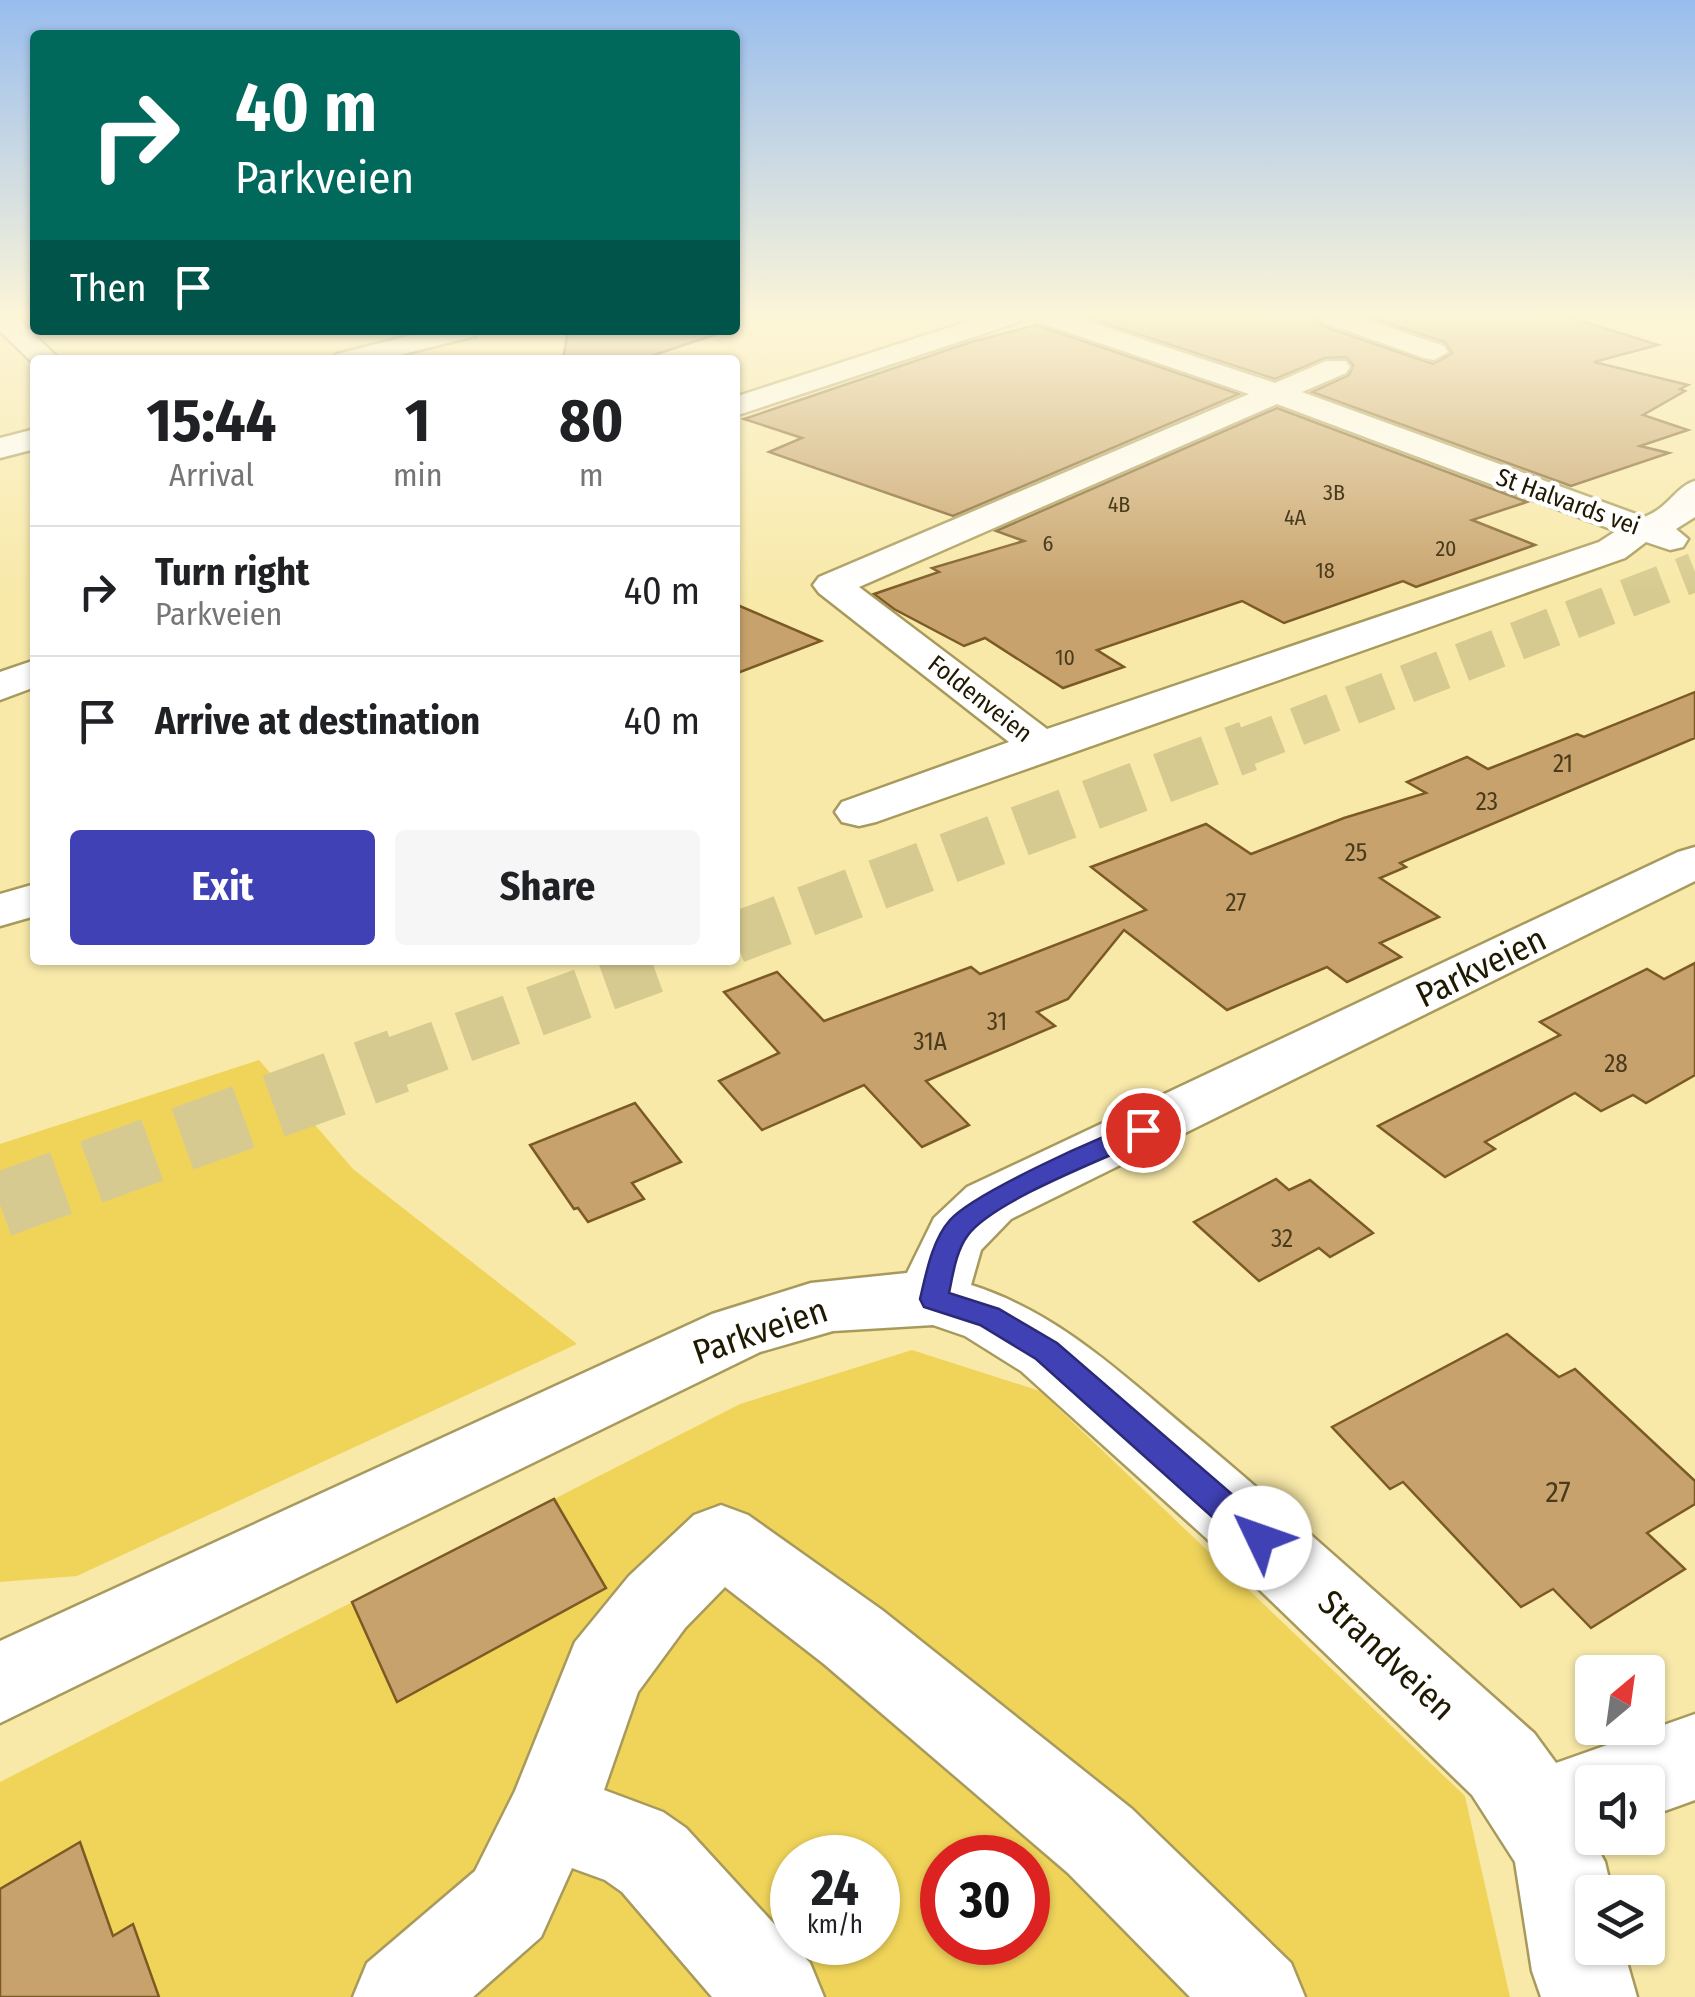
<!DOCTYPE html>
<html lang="en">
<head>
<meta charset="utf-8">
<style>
  body { margin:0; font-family:"Fira Sans Condensed",sans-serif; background:#f6f6f6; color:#202124; height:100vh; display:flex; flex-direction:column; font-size:38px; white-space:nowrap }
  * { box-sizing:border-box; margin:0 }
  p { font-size:32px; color:#757577 }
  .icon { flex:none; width:55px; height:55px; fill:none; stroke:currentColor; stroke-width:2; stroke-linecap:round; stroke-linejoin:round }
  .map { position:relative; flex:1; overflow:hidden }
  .panel { position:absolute; left:30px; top:355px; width:710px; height:610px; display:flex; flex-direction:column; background:#fff; border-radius:10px; box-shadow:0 2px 8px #0004 }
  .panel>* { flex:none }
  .top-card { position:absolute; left:30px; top:30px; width:710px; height:305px; border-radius:10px; box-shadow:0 2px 8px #0004; background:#00695c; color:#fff; overflow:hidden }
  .needle { width:65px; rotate:29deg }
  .buttons { position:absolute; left:1575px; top:1655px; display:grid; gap:20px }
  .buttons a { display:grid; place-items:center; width:90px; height:90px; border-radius:10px; background:#fff; box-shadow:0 2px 8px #0004; font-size:50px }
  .speed { position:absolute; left:770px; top:1835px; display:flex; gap:20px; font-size:50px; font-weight:700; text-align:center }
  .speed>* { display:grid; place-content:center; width:130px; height:130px; border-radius:50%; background:#fff; box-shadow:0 2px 8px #0004; line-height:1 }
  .speed small { font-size:25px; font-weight:400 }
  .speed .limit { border:15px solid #d22; background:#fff; color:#111 }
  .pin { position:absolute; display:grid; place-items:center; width:85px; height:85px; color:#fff; margin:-42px; border:5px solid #fff; border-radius:50%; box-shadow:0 2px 10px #0007 }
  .me { position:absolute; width:110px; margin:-55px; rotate:312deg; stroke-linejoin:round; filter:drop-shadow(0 0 8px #0008) }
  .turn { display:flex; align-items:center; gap:35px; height:210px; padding:0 40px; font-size:45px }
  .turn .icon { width:130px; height:130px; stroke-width:2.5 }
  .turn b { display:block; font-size:70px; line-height:85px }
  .then { display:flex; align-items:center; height:95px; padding:0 40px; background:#0003; gap:20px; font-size:38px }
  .eta { display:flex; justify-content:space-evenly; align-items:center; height:170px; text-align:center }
  .eta b { font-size:60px; font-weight:700; line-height:70px }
  .cta { display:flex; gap:20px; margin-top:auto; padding:20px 40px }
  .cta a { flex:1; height:115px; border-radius:10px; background:#4141b6; color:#fff; font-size:40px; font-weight:700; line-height:115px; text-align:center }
  .cta a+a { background:#f6f6f6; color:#202124 }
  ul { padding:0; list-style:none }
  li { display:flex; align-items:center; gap:30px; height:130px; padding:0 40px; border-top:2px solid #e0e0e0 }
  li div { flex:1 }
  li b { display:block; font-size:38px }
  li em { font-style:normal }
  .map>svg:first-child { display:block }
  .green { fill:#f0d45a; fill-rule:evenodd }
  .building { fill:#c7a26c; stroke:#7c5a24; stroke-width:2.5 }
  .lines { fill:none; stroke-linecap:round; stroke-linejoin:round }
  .highway-tunnel-far2 { stroke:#d7ca90; stroke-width:39; stroke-dasharray:39 20; stroke-linecap:butt }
  .highway-tunnel-far1 { stroke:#d7ca90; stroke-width:51; stroke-dasharray:51 25; stroke-linecap:butt }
  .highway-tunnel { stroke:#d7ca90; stroke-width:65; stroke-dasharray:65 32; stroke-linecap:butt }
  .minor-casing { stroke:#a89a5c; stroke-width:5 }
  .minor { fill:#fff; fill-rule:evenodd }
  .route { fill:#4141b6; stroke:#2a2a76; stroke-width:2.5 }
  .labels { text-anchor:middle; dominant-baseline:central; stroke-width:9; stroke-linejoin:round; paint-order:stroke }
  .far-number-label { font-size:22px; fill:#493b1c }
  .far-street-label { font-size:25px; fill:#1f1901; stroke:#fff }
  .number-label { font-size:25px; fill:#493b1c }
  .near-number-label { font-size:30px; fill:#493b1c }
  .near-street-label { font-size:35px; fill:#1f1901; stroke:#fff }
</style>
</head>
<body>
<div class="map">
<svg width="1695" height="1997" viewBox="0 0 1695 1997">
  <rect width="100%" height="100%" fill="#f8e9a9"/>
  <!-- green -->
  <g class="green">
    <path d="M259 1060 353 1169 577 1344 77 1576 0 1582V1144Z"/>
    <path d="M912 1350 1040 1391 1465 1796 1510 1997H0V1782L740 1404ZM792 1858H878V1942H792ZM942 1858H1028V1942H942Z"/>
  </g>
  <!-- building -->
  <g class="building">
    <path d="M1083 316H1315L1322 326 1433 364 1452 353 1445 342 1366 316H1566L1658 345 1594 362 1688 385 1680 389 1685 391 1643 415 1688 430 1640 446 1669 453 1571 486 1312 392 1349 375 1353 365 1346 357 1325 358 1275 379Z"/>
    <path d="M1036 325 1239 394 953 516 769 452 802 438 744 419 971 342Z"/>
    <path d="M568 330H729L639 360H563Z"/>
    <path d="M1277 408 1527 502 1472 520 1535 545 1416 587 1403 581 1284 623 1242 601 1097 650 1124 667 1063 688 985 638 964 646 894 609 874 594 939 572 932 568 1024 541 996 531Z"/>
    <path d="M735 604 821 641 735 674Z"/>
    <path d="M1695 692V738L1400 863 1406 867 1380 878 1439 917 1380 943 1401 957 1347 982 1327 967 1227 1010 1124 930 1068 999 1037 1012 1055 1026 926 1081 969 1125 922 1147 864 1085 762 1130 719 1081 779 1053 724 992 777 972 824 1021 971 967 980 974 1146 910 1091 867 1206 824 1251 854 1344 818 1426 793 1407 782 1467 757 1488 769 1577 734 1584 737Z"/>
    <path d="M1695 963V1075L1646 1103 1633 1095 1601 1111 1575 1093 1485 1142 1495 1149 1445 1177 1378 1126 1560 1035 1540 1022 1647 969 1664 979Z"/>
    <path d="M635 1103 681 1162 632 1183 644 1199 588 1222 578 1208 574 1209 530 1145Z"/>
    <path d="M1276 1179 1289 1190 1310 1180 1373 1233 1330 1257 1319 1248 1259 1281 1194 1222Z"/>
    <path d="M1507 1334 1559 1377 1575 1369 1695 1481V1504L1647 1533 1685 1569 1591 1628 1553 1589 1521 1607 1403 1482 1390 1489 1332 1427Z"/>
    <path d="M554 1499 606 1588 397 1702 352 1602Z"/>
    <path d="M80 1842 113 1936 133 1924 159 1997H0V1889Z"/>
  </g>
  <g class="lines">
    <!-- highway-tunnel-far2 -->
    <path class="highway-tunnel-far2" d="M1242 748 1695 572"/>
    <!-- highway-tunnel-far1 -->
    <g class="highway-tunnel-far1">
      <path d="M735 938 1248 746"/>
      <path d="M392 1063 676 960"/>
    </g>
    <!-- highway-tunnel -->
    <path class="highway-tunnel" d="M0 1205 398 1061"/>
    <defs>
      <g id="minor">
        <path d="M0 316H15L60 360H35V365L0 331Z"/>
        <path d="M985 316H1023L1019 322 735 416V397Z"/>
        <path d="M1034 316H1072L1275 383 1326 361H1346L1350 367 1346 373 1302 392 1644 517C1669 508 1676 486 1695 481V517L1676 529 1688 539 1683 547 1670 550 1646 542 1625 558 876 822 859 826 842 822 835 812 842 802 1009 742 819 593 813 585 819 577 1249 394 1038 322ZM1277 404 1616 531 1599 542 1047 729 859 587Z"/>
        <path d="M1319 316H1356L1444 346 1448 352 1434 360 1424 358 1323 322Z"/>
        <path d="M432 330H479L475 336 380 360H333L337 354Z"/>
        <path d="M35 429V449L0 458V438Z"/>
        <path d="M35 660V687L0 700V672Z"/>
        <path d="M1695 847V881L1011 1219 981 1250 971 1285C1063 1314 1129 1381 1202 1441 1315 1536 1424 1636 1534 1733L1556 1763 1695 1714V1800L1648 1817V1782H1592V1838L1605 1862 1612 1892H1592V1948H1623L1637 1997H1541L1532 1971 1515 1862 1472 1795 1206 1538 1021 1371 965 1336 933 1325 833 1331 760 1352 0 1723V1641L712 1314 811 1283 907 1273 934 1218 967 1187 1678 852Z"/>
        <path d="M35 884V916L0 926V894Z"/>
        <path d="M721 1505 748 1515 882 1610 1132 1809 1291 1963 1305 1997H1190L1068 1873 824 1664 725 1587 685 1628 638 1692 604 1790 663 1812 686 1828 810 1963 824 1997H712L622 1892 605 1880 572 1868 541 1937 473 1997H353L367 1963 475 1871 515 1791 575 1642 629 1576 694 1515Z"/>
      </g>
    </defs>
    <!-- minor casing -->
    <use href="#minor" class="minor-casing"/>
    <!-- minor -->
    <use href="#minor" class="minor"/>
  </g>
  <!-- sky -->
  <linearGradient id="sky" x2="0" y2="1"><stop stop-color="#98bdee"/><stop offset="0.53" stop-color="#fcf5d8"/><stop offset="1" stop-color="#fcf5d8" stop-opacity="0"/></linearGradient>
  <rect width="1695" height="595" fill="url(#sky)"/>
  <!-- route -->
  <path class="route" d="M1143 1122 1152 1124 1156 1130 1152 1137C1109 1157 994 1200 968 1235 956 1251 953 1274 949 1293L999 1309 1057 1343 1271 1528 1276 1538 1271 1549 1260 1553 1248 1549 1036 1359 980 1325 924 1307 920 1299C926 1274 932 1240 950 1220 974 1193 1106 1133 1143 1122Z"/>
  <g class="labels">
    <!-- far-number labels -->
    <g class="far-number-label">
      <text x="1334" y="492">3B</text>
      <text x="1119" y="504">4B</text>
      <text x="1295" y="517">4A</text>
      <text x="1048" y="543">6</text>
      <text x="1446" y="548">20</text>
      <text x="1325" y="570">18</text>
      <text x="1065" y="657">10</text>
    </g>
    <!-- far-street labels -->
    <g class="far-street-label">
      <text transform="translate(1568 502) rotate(20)">St Halvards vei</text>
      <text transform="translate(980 699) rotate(38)">Foldenveien</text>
    </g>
    <!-- number labels -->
    <g class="number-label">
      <text x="1563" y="764">21</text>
      <text x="1487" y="802">23</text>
      <text x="1356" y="853">25</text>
      <text x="1236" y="903">27</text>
      <text x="997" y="1022">31</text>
      <text x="930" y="1042">31A</text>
      <text x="1616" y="1064">28</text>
      <text x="1282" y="1239">32</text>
    </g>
    <!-- near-number labels -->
    <g class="near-number-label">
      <text x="1558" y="1492">27</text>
    </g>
    <!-- near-street labels -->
    <g class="near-street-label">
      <text transform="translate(1481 967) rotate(-26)">Parkveien</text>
      <text transform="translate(760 1331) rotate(-19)">Parkveien</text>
      <text transform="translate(1387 1655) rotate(43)">Strandveien</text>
    </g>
  </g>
</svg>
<div class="buttons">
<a><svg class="needle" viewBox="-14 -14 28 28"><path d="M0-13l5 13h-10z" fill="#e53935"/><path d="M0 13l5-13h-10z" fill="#757577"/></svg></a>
<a><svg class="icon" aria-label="sound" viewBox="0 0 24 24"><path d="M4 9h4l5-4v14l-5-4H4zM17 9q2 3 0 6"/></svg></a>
<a><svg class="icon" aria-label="layers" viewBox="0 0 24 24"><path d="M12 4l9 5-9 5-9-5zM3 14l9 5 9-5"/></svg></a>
</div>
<div class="speed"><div>24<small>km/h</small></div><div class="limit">30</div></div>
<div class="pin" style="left:1143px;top:1130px;background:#d93025"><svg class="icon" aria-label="arrive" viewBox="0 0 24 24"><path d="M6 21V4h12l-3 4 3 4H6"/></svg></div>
<svg class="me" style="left:1260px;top:1538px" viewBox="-20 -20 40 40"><circle r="19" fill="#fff"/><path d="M0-13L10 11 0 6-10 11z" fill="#4141b6"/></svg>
<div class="top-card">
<div class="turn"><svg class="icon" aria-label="right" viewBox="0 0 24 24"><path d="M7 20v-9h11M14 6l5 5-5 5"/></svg><div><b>40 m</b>Parkveien</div></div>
<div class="then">Then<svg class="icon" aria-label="arrive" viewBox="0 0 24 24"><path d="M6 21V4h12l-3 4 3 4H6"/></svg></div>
</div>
<section class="panel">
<div class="eta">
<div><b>15:44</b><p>Arrival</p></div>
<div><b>1</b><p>min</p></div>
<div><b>80</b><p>m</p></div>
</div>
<ul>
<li><svg class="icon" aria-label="right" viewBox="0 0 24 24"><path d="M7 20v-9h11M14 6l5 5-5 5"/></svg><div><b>Turn right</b><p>Parkveien</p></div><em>40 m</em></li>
<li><svg class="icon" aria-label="arrive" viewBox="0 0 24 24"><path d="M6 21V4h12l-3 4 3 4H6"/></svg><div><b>Arrive at destination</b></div><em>40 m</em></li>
</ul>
<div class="cta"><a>Exit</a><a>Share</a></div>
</section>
</div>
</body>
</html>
